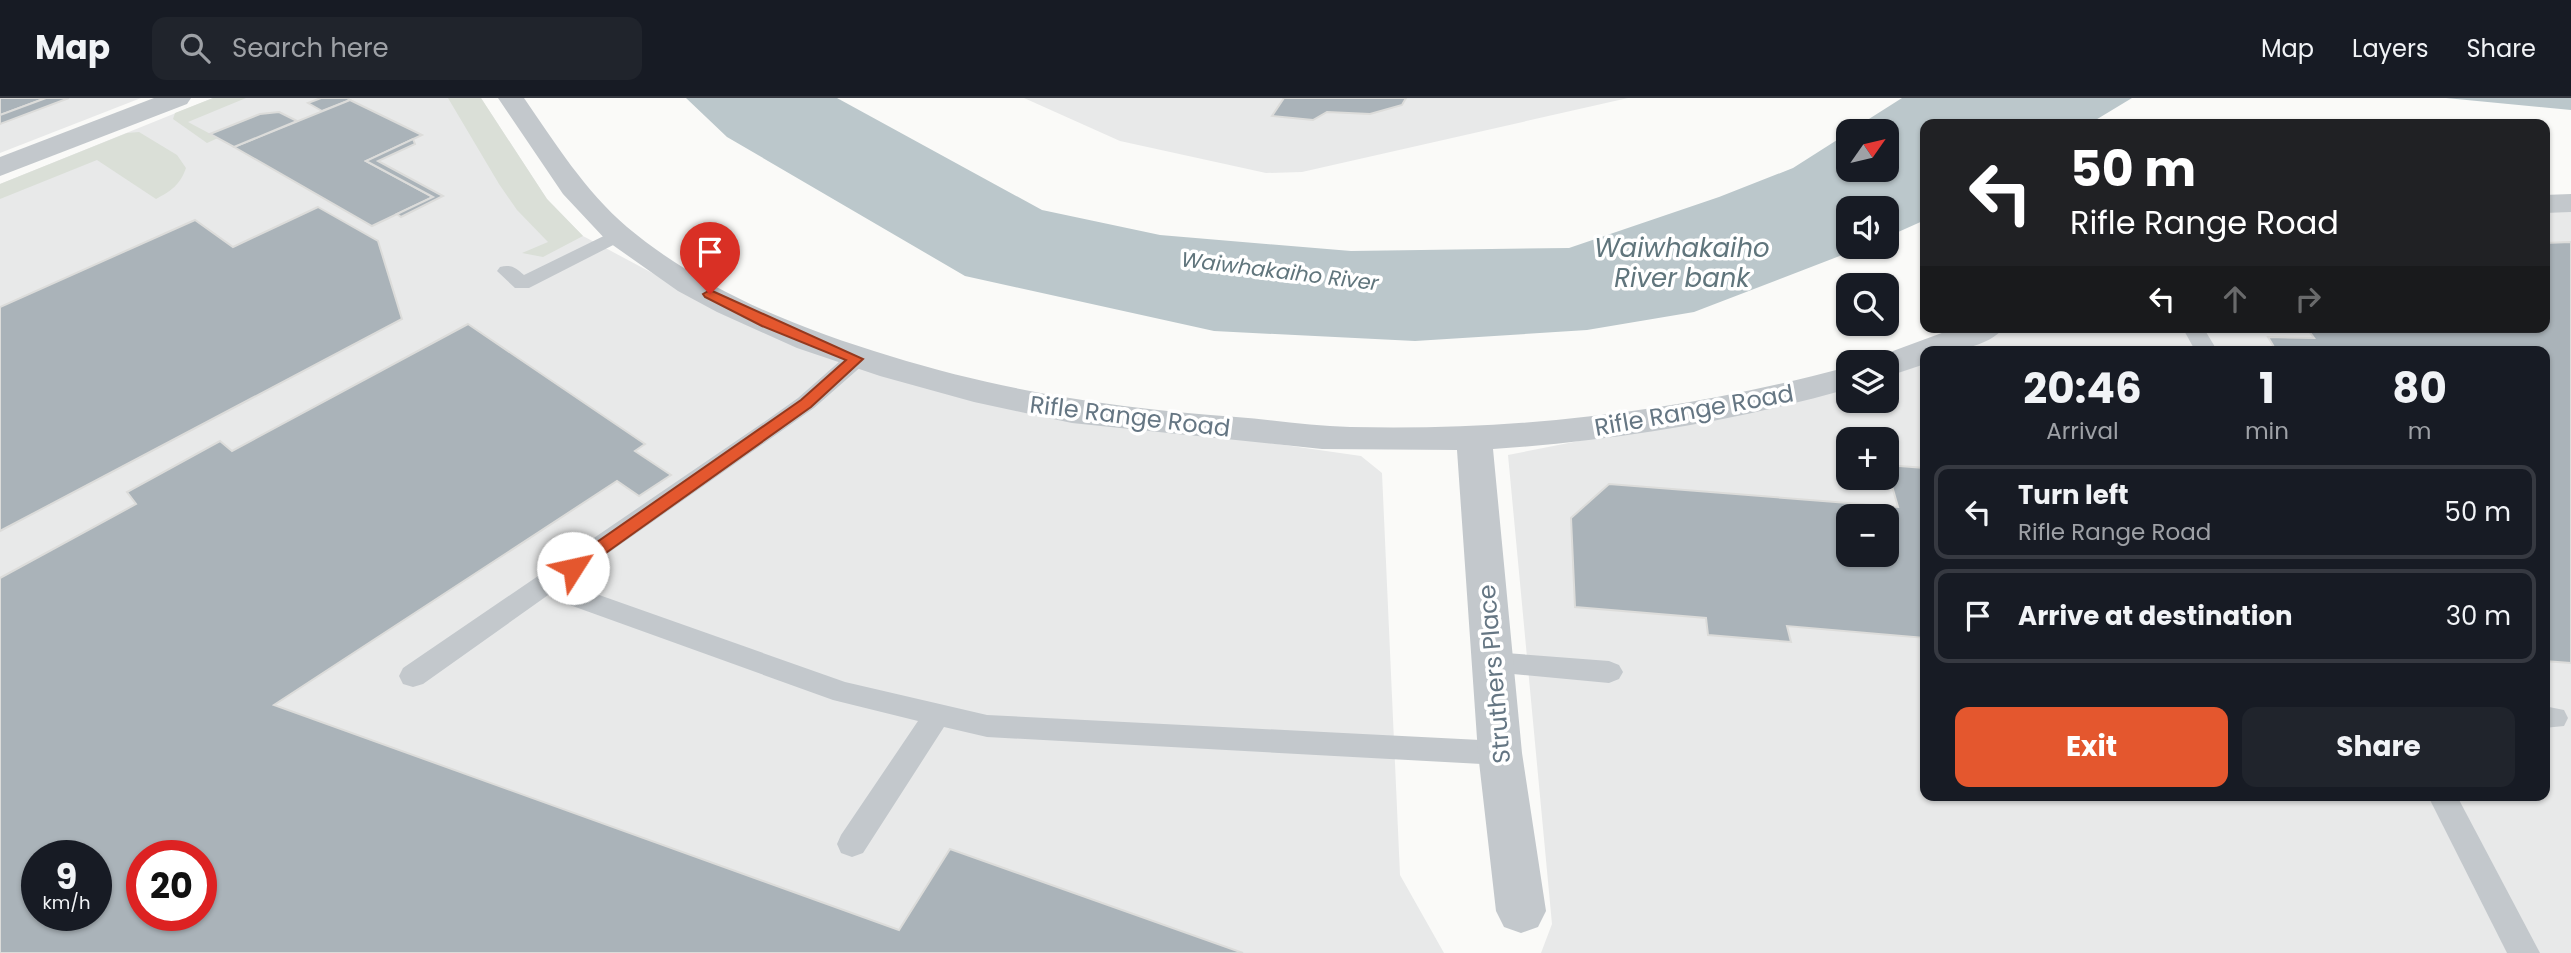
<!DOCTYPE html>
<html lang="en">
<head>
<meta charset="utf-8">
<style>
  body { margin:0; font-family:Poppins,sans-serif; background:#20242c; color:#f1f3f6; height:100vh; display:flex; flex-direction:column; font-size:26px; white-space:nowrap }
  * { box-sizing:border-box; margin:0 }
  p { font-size:23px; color:#9ea1a6 }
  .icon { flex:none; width:38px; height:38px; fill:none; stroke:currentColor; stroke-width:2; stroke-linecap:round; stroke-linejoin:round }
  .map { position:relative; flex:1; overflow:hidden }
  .side { position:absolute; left:1920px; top:248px; width:630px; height:455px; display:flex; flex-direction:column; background:#171b24; border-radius:14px; box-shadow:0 2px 5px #0004 }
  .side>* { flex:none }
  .guide { position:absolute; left:1920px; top:21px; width:630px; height:214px; border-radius:14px; box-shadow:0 2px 5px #0004; background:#202124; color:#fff; overflow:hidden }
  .needle { width:46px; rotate:56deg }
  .fabs { position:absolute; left:1836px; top:21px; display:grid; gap:14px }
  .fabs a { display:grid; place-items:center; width:63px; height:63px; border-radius:14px; background:#171b24; box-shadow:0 2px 5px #0004; font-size:35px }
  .speed { position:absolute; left:21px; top:742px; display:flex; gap:14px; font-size:35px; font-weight:700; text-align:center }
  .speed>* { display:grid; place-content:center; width:91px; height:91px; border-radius:50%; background:#171b24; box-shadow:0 2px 5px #0004; line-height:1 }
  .speed small { font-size:18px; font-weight:400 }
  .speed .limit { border:10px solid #d22; background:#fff; color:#111 }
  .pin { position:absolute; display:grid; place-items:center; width:60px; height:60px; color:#fff; margin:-72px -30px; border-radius:50% 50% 50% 0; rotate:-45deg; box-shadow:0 0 7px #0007 }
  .pin .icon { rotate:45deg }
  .me { position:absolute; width:77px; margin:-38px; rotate:55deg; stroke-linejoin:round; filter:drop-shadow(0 0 5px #0008) }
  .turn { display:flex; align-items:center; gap:24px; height:147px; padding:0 35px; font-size:32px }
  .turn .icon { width:91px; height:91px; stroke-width:2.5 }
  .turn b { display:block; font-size:49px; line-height:60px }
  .lanes { display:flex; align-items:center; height:66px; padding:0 35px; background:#0003; justify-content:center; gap:35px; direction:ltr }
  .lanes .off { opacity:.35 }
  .eta { display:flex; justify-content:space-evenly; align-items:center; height:119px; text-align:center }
  .eta b { font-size:42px; font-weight:700; line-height:49px }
  .action { display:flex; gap:14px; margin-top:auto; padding:14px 35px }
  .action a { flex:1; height:80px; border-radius:14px; background:#e4572e; color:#fff; font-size:28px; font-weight:700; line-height:80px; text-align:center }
  .action a+a { background:#20242c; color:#f1f3f6 }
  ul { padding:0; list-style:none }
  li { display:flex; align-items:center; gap:21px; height:94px; margin:0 14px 10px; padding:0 21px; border:4px solid #363941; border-radius:14px }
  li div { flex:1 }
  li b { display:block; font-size:26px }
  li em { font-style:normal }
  header { display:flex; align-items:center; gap:42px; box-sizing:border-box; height:98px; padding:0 35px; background:#171b24; border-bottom:2px solid #363941 }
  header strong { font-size:33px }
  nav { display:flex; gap:38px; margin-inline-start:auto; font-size:24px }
  .search { width:490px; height:63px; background:#20242c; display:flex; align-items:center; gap:18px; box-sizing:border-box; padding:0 24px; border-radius:14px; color:#9ea1a6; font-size:26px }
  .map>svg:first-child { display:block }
  .built { fill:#e8e9e9; fill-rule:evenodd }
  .green { fill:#dadfd7 }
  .water { fill:#bbc7cb }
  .building { fill:#aab3b9; stroke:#dcdcda; stroke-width:2; fill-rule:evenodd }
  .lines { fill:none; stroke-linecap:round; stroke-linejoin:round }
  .service { fill:#c3c8cc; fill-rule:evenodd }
  .minor { fill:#c3c8cc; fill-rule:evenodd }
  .route { fill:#e4572e; stroke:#94391e; stroke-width:2 }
  .labels { text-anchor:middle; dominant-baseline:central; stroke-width:7; stroke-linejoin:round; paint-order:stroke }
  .far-water-label { font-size:21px; font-style:italic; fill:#60757c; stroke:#fff }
  .street-label { font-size:24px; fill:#657683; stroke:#fff }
  .water-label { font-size:26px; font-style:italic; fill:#60757c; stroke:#fff }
</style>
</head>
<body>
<header>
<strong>Map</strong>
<div class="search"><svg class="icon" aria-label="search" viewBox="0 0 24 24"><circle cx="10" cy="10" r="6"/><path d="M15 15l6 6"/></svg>Search here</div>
<nav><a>Map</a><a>Layers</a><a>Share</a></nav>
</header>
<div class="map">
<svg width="2571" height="855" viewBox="0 0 2571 855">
  <rect width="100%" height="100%" fill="#fafaf8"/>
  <!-- built -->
  <g class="built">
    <path d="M0 0H141L0 55Z"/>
    <path d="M213 0H481L547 101 583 138 714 208 1031 311 1361 358 1382 375 1400 777 1444 855H0V86ZM37 758H96V817H37ZM142 758H201V817H142Z"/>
    <path d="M1024 0H1628L1302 74 1266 75 1120 43Z"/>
    <path d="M2571 109V855H1541L1552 826 1508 357 1848 290V303H1886L1887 274 1925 258V698H2544V254H1935L1994 229H2544L2545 110ZM1848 341H1886V380H1848ZM1848 418H1886V457H1848Z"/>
  </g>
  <!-- green -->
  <g class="green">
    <path d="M213 0H246L188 24 218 40 207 45 173 21 175 15Z"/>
    <path d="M448 0H481L547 101 583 138 543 159 522 155 548 144 517 112 499 86Z"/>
    <path d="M139 34 177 57 186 70C180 87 171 93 156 101L97 62 0 101V86L127 35Z"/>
  </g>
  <!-- water -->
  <g class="water">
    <path d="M686 0H837L1042 112 1160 137 1351 153 1569 150 1719 99 1793 70 1848 35V72H1886V33H1850L1902 0H2132L2089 26H1925V122L1887 139 1886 110H1848V149H1863L1694 214 1587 232 1415 243 1214 233 965 178 727 39Z"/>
    <path d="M2446 0H2571V12Z"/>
  </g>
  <!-- building -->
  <g class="building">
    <path d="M0 0H46L0 17Z"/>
    <path d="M46 0H69L0 26V17Z"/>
    <path d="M321 0H347L350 2 322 13 308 5Z"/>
    <path d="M1284 0H1406L1402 7 1370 16 1327 14 1313 22 1272 18Z"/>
    <path d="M350 2 422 37 366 63 433 99 372 128 234 49Z"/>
    <path d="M279 14 297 23 234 49 210 36 260 16Z"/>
    <path d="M413 41 415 46 378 63 443 98 401 119 397 116 433 99 366 63Z"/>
    <path d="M318 109 378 143 402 221 0 433V209L195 122 233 149Z"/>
    <path d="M2571 144V565L2544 563V254H2277L2268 239 2314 240 2306 229H2544V145Z"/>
    <path d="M468 226 645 346 635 353 671 377 639 398 617 383 274 607 899 832 950 751 1243 855H0V480L136 406 127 394 220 343 232 353ZM37 758H96V817H37ZM142 758H201V817H142Z"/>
    <path d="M1886 367 1925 370V540L1787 528 1791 544 1708 537 1706 520 1575 509 1571 420 1609 386 1898 409ZM1848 418H1886V457H1848Z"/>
  </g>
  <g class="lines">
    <!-- service -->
    <g class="service">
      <path d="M618 131 628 137 625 141 529 190H515L497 173 500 169C511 166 516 170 524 177Z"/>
      <path d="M2182 229H2203L2218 254H2196Z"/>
      <path d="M856 254 864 256 867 261 864 266 814 310 570 482 585 492 845 584 987 617 1500 643 1510 647 1514 655 1510 663 1500 667 987 639 944 629 863 755 852 759 841 755 837 746 841 737 918 623 833 602 567 506 551 495 423 586 413 589 403 586 399 578 403 570 767 322 798 300 848 256Z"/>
      <path d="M1492 554 1609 563 1619 567 1623 574 1619 581 1609 585 1492 574 1482 571 1479 564 1482 557Z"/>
      <path d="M2544 608 2564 612 2568 620 2564 628 2544 630Z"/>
      <path d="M2428 698H2457L2540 855H2507Z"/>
    </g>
    <!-- minor -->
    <g class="minor">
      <path d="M154 0H191L187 6 0 78V59Z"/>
      <path d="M498 0H524C555 45 585 93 627 129 702 192 797 230 890 258 1007 294 1114 310 1236 319 1274 322 1312 328 1350 329 1524 333 1681 313 1848 269V291C1731 324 1614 343 1493 351L1522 655 1546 813 1538 829 1521 835 1504 829 1496 813 1478 655 1457 352 1322 351 1072 325 974 304 880 278 797 250 717 214 678 193 607 143 563 96Z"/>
      <path d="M2571 96V114L2544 115V97Z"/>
      <path d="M1958 229H2004C1990 250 1948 254 1925 254V266L1886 279V264H1871L1874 260Z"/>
    </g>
  </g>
  <!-- route -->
  <path class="route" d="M710 192 863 261 811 309 579 474H567L565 470 567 465 801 302 846 262 762 228 705 199 703 196Z"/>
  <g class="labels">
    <!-- far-water labels -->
    <g class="far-water-label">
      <text transform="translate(1280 173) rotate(7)">Waiwhakaiho River</text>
    </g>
    <!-- street labels -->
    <g class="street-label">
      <text transform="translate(1694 312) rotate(-10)">Rifle Range Road</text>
      <text transform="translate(1130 318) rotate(7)">Rifle Range Road</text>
      <text transform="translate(1494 576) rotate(-95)">Struthers Place</text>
    </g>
    <!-- water labels -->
    <g class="water-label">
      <text x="1682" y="150">Waiwhakaiho<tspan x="1682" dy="30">River bank</tspan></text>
    </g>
  </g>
</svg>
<div class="fabs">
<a><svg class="needle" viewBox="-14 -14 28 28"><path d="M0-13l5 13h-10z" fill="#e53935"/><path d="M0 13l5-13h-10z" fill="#9ea1a6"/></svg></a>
<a><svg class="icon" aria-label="sound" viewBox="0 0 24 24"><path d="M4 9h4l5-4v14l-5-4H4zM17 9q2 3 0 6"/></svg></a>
<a><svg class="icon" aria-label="search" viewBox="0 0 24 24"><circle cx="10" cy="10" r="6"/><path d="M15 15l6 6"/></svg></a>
<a><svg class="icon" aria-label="layers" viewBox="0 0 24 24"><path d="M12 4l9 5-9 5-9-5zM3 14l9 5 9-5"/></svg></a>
<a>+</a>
<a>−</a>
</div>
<div class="speed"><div>9<small>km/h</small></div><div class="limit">20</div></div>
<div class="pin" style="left:710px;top:196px;background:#d93025"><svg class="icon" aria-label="arrive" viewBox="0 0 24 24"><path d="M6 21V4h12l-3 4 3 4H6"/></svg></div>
<svg class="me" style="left:573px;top:470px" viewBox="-20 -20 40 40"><circle r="19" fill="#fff"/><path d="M0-13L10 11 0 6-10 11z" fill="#e4572e"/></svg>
<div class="guide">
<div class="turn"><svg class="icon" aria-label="left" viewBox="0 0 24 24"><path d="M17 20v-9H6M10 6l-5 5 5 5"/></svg><div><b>50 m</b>Rifle Range Road</div></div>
<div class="lanes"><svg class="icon" aria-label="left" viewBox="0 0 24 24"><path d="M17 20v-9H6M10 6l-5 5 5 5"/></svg><svg class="icon off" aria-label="ahead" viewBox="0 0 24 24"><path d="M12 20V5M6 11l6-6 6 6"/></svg><svg class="icon off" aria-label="right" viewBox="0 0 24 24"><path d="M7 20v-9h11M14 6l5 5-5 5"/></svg></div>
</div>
<section class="side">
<div class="eta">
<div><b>20:46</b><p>Arrival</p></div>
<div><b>1</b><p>min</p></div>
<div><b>80</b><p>m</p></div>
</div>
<ul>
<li><svg class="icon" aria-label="left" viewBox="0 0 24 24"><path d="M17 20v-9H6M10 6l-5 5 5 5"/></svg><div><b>Turn left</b><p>Rifle Range Road</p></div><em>50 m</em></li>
<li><svg class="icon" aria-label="arrive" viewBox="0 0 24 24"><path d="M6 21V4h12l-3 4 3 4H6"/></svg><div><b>Arrive at destination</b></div><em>30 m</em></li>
</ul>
<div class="action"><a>Exit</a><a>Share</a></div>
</section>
</div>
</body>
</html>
